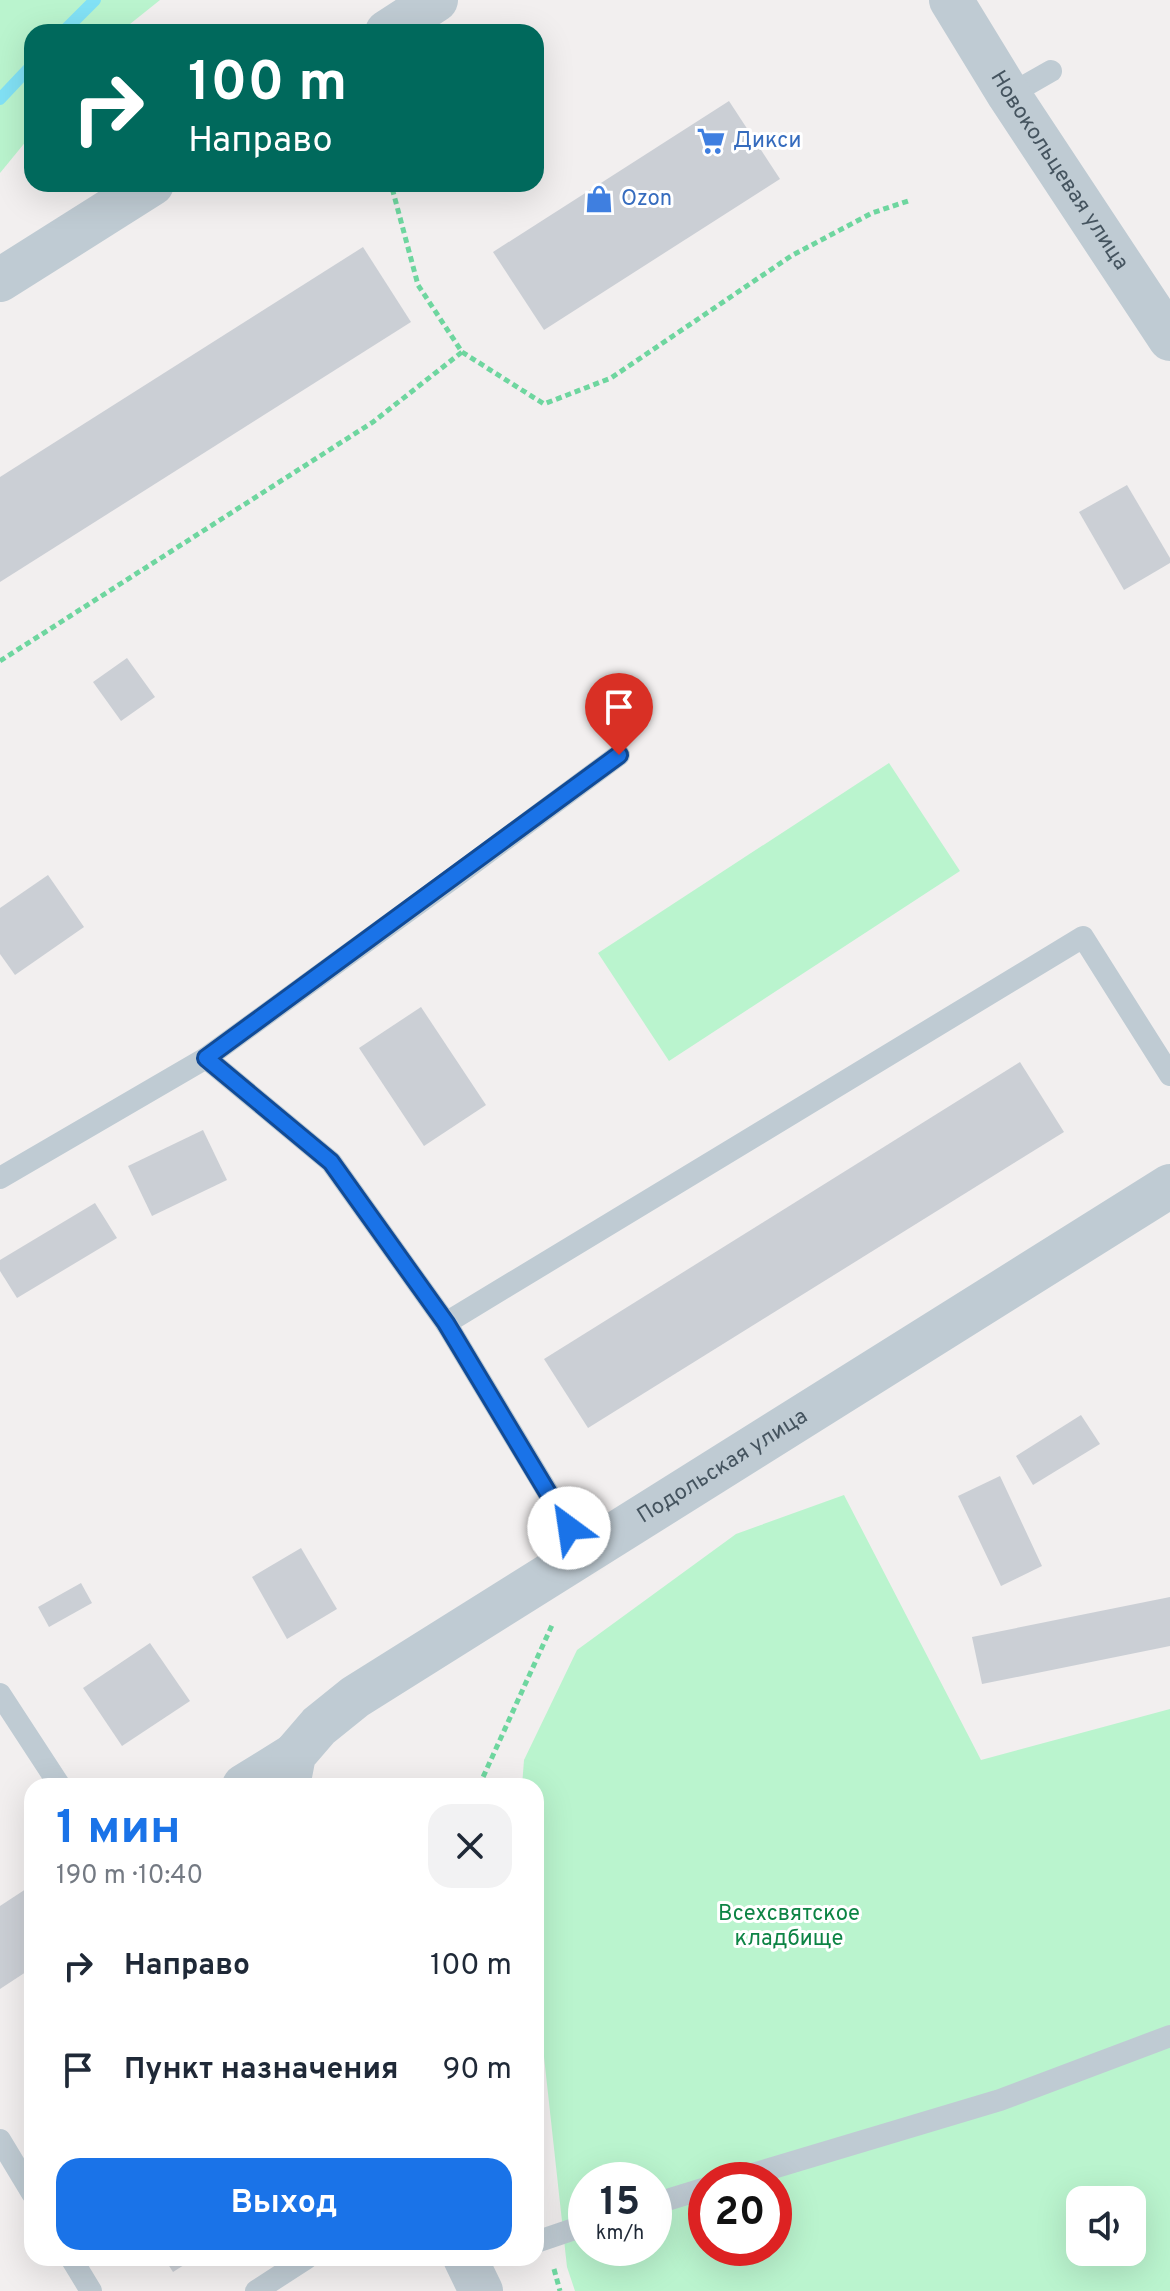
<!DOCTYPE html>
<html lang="ru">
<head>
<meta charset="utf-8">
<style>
  body { margin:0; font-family:Overpass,sans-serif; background:#f2f2f3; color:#1f2937; height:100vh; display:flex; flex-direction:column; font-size:30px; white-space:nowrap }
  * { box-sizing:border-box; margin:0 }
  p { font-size:26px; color:#747a83 }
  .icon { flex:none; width:44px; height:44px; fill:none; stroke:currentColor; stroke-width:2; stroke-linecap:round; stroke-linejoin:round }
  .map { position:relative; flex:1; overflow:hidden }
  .panel { position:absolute; left:24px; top:1778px; width:520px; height:488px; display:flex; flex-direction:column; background:#fff; border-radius:24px; box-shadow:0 8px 32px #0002 }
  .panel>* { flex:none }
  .top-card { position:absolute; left:24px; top:24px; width:520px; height:168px; border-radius:24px; box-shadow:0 8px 32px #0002; background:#00695c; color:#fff; overflow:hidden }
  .fabs { position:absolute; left:1066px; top:2186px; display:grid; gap:16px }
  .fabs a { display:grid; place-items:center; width:80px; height:80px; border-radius:16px; background:#fff; box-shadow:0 8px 32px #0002; font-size:40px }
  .speed { position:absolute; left:568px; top:2162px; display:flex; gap:16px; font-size:40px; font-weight:700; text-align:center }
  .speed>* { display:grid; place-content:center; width:104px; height:104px; border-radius:50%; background:#fff; box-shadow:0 8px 32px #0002; line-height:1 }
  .speed small { font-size:20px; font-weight:400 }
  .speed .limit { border:12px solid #d22; background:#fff; color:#111 }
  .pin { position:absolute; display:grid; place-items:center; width:68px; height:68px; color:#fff; margin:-82px -34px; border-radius:50% 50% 50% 0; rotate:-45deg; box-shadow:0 0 8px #0007 }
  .pin .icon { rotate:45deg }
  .me { position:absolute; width:88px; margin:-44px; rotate:329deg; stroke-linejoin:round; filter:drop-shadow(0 0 6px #0008) }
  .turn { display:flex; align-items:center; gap:28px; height:168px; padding:0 32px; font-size:36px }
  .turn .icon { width:104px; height:104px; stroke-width:2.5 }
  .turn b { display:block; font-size:56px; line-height:68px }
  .round { display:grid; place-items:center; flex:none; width:84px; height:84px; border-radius:24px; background:#f2f2f3 }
  .summary { display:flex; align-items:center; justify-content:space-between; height:136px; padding:0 32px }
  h1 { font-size:48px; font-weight:700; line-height:60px; color:#1a73e8 }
  .cta { display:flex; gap:16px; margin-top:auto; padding:16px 32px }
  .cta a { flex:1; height:92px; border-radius:24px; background:#1a73e8; color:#fff; font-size:32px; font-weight:700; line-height:92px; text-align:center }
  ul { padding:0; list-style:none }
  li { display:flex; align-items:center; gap:24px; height:104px; padding:0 32px }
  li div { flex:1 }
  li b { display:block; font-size:30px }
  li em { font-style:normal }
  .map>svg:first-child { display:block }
  .green { fill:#baf4ce; fill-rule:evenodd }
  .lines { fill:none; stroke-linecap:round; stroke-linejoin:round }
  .stream { stroke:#82e1f5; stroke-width:12 }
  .building { fill:#cbcfd5 }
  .path { stroke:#6ed69f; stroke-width:5; stroke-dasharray:6 4; stroke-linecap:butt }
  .service { stroke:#bfcbd3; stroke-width:22 }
  .minor { stroke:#bfcbd3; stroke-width:44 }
  .tertiary { stroke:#bfcbd3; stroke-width:44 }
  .route-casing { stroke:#114b97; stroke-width:20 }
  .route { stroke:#1a73e8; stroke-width:14 }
  .labels { text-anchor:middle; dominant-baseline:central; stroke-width:6; stroke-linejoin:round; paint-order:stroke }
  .shop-label { font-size:22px; fill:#366cbe; stroke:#fff; text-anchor:start }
  .street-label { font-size:22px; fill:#45545f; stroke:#fff }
  .park-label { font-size:22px; fill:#0d8445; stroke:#fff }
</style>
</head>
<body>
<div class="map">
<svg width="1170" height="2291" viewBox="0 0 1170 2291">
  <rect width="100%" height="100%" fill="#f2efef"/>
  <!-- green -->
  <g class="green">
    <path d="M0 0H160L120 32H32V134L0 173Z"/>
    <path d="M889 763 960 871 669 1061 598 953Z"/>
    <path d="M844 1495 981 1760 1170 1709V2291H575L567 2267 544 2057 536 2026V1786H522L524 1760 577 1650 736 1534ZM586 2180H654V2248H586ZM706 2180H774V2248H706ZM1080 2200H1132V2252H1080Z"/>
  </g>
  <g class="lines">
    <!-- stream -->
    <g class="stream">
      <path d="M63 32 95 0"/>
      <path d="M0 99 32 65"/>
    </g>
  </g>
  <!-- building -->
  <g class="building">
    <path d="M729 101 780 179 544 330 493 252Z"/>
    <path d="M363 247 411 322 0 582V477Z"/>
    <path d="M1127 485 1170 558V563L1124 590 1079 512Z"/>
    <path d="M127 658 155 697 121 721 93 682Z"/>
    <path d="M48 875 84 927 15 975 0 954V908Z"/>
    <path d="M421 1007 486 1105 424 1146 359 1048Z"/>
    <path d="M1020 1062 1064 1132 588 1428 544 1359Z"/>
    <path d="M203 1130 227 1180 152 1216 128 1166Z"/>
    <path d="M95 1203 117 1238 17 1298 0 1271V1260Z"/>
    <path d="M1081 1415 1100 1444 1033 1485 1016 1456Z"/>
    <path d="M1000 1476 1042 1566 1001 1586 958 1496Z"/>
    <path d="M301 1548 337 1609 287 1639 252 1577Z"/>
    <path d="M81 1583 92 1603 49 1627 38 1607Z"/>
    <path d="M1170 1597V1646L982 1684 972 1637Z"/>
    <path d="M150 1643 190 1701 122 1746 83 1688Z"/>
    <path d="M32 1885V1968L0 1989V1906Z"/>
    <path d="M164 2258H195L173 2272Z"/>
  </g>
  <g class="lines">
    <!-- path -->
    <g class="path">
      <path d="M462 352 544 404 611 378 791 256 872 213 908 201"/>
      <path d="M0 661 373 422 462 352 418 285 391 184"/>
      <path d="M479 1786 553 1623"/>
      <path d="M536 2173 541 2208"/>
      <path d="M554 2269 560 2291"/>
    </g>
    <!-- service -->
    <g class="service">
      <path d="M1009 95 1051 71"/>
      <path d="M206 1058 331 1162 446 1323"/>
      <path d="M0 1178 206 1058 456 876 619 755"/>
      <path d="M585 1554 446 1323 1083 937 1170 1075"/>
      <path d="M0 1694 60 1786"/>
      <path d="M0 2140 32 2193"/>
      <path d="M733 2180 1000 2100 1170 2036"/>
      <path d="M654 2204 706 2188"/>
      <path d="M536 2242 586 2225"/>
      <path d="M71 2258 91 2291"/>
      <path d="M256 2291 307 2258"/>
    </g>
    <!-- minor -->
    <path class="minor" d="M244 1786 294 1755"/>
    <!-- tertiary -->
    <g class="tertiary">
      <path id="s1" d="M951 0 1009 95 1170 339"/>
      <path d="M387 32 436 0"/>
      <path d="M0 280 152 184"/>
      <path id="s2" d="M288 1786 294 1755 319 1726 355 1697 1170 1186"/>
      <path d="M465 2258 481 2291"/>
    </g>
  </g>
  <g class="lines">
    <defs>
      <path id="route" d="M569 1528 446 1323 331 1162 206 1058 619 755"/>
    </defs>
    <!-- route casing -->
    <use href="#route" class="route-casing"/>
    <!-- route -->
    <use href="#route" class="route"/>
  </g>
  <!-- icons -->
  <defs>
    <symbol id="supermarket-bare" viewBox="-9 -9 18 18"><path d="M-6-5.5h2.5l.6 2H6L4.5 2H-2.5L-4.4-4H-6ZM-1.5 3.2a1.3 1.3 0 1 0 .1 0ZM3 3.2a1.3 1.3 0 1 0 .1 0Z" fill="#3f7fe0" stroke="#fff" stroke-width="2.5" paint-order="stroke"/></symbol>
    <symbol id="shop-bare" viewBox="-9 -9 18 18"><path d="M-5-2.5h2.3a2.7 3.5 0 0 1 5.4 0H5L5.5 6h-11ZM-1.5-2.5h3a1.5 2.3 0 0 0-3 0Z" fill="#3f7fe0" stroke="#fff" stroke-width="2.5" paint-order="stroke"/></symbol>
  </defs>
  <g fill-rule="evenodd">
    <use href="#supermarket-bare" x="691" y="121" width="40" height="40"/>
    <use href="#shop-bare" x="579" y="179" width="40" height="40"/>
  </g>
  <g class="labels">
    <!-- shop labels -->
    <g class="shop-label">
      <text x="733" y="141">Дикси</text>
      <text x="621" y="199">Ozon</text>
    </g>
    <!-- street labels -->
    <g class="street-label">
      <text stroke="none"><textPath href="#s1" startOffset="202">Новокольцевая улица</textPath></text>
      <text stroke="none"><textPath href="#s2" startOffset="550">Подольская улица</textPath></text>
    </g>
    <!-- park labels -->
    <g class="park-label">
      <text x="789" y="1914">Всехсвятское<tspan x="789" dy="25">кладбище</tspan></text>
    </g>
  </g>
</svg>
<div class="fabs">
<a><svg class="icon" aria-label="sound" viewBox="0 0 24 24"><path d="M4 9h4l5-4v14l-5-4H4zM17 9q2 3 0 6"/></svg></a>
</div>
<div class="speed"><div>15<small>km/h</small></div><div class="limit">20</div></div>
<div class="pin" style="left:619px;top:755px;background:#d93025"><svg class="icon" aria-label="arrive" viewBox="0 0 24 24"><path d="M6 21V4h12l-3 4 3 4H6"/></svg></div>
<svg class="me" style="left:569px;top:1528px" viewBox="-20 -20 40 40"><circle r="19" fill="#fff"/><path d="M0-13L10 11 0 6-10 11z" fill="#1a73e8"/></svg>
<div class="top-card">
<div class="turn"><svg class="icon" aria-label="right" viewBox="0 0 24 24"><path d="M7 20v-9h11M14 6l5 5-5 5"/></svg><div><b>100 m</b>Направо</div></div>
</div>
<section class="panel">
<div class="summary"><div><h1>1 мин</h1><p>190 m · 10:40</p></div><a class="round"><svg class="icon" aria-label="close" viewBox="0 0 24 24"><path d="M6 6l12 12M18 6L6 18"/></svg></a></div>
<ul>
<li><svg class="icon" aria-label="right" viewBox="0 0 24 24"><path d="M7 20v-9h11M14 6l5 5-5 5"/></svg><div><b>Направо</b></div><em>100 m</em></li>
<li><svg class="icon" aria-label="arrive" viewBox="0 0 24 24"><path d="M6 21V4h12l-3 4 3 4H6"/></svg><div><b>Пункт назначения</b></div><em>90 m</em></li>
</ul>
<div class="cta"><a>Выход</a></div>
</section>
</div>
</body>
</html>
